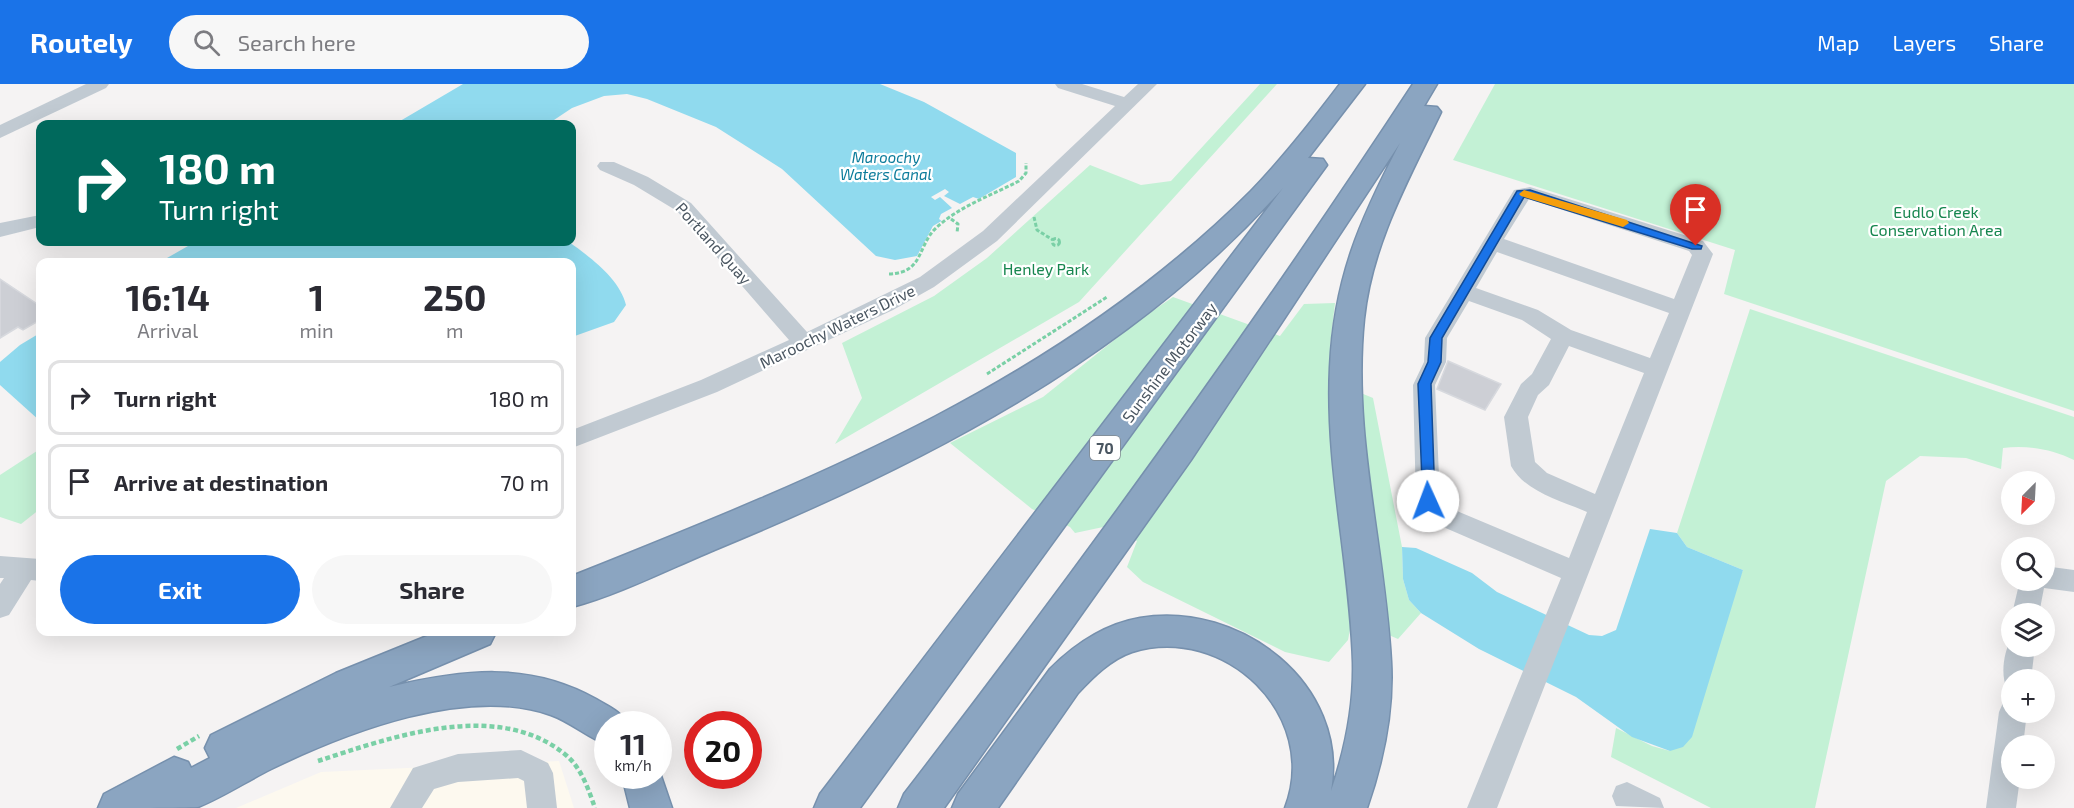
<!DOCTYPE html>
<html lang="en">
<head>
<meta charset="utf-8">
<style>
  body { margin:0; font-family:"Exo 2",sans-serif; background:#f7f7f7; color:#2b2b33; height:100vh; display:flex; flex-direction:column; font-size:22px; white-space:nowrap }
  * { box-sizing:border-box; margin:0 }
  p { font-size:20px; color:#7c7c81 }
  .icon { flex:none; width:33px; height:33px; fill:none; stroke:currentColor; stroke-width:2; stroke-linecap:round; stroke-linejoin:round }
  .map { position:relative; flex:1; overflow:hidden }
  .details { position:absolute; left:36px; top:174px; width:540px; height:378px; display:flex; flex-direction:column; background:#fff; border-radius:12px; box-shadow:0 6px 24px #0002 }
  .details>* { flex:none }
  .hud { position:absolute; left:36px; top:36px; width:540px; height:126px; border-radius:12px; box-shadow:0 6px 24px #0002; background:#00695c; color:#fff; overflow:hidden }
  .needle { width:39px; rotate:204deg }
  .fabs { position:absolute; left:2001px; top:387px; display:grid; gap:12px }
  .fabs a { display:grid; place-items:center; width:54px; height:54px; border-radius:50%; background:#fff; box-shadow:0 6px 24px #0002; font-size:30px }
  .speed { position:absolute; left:594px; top:627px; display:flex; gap:12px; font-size:30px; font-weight:700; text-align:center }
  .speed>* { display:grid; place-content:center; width:78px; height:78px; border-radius:50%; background:#fff; box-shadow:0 6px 24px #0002; line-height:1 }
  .speed small { font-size:15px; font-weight:400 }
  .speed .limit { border:9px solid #d22; background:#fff; color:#111 }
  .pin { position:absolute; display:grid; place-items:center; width:51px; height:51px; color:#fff; margin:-62px -26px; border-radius:50% 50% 50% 0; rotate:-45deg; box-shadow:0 0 6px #0007 }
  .pin .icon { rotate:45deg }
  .me { position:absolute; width:66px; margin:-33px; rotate:358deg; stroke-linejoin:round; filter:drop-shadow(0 0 4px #0008) }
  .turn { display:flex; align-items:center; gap:21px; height:126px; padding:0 24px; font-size:27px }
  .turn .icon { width:78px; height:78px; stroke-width:2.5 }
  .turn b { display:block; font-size:42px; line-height:51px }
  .eta { display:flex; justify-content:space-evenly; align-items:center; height:102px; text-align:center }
  .eta b { font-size:36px; font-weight:700; line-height:42px }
  .button { display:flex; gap:12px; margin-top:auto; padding:12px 24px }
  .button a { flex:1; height:69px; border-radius:36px; background:#1a73e8; color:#fff; font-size:24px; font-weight:700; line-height:69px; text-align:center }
  .button a+a { background:#f7f7f7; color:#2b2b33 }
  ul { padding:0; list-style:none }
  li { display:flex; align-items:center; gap:18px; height:75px; margin:0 12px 9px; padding:0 12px; border:3px solid #e1e1e2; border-radius:12px }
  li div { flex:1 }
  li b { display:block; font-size:22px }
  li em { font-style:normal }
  header { display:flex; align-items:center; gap:36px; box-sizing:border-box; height:84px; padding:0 30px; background:#1a73e8; color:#fff }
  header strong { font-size:28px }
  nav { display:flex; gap:33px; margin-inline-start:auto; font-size:21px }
  .search { width:420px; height:54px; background:#f7f7f7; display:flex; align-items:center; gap:15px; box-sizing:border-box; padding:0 21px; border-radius:33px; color:#7c7c81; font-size:22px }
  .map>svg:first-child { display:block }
  .commercial { fill:#fdf9ef }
  .green { fill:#c3f1d5 }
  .water { fill:#90daee }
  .pier { fill:#f5f3f3 }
  .building { fill:#cdcfd5; stroke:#d7d9de; stroke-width:1.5 }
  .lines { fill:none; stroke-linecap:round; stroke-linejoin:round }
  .highway-casing { stroke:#7690ad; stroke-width:3 }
  .path-far1 { stroke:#7ad0a6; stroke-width:3; stroke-dasharray:4 2; stroke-linecap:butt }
  .path { stroke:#7ad0a6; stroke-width:4.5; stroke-dasharray:5 3; stroke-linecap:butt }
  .minor { fill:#c1cad2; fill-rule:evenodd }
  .highway { fill:#8ba5c1; fill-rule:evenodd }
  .route { fill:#1a73e8; stroke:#114b97; stroke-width:1.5 }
  .slow { fill:#f59e0b }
  .labels { text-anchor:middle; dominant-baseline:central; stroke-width:4.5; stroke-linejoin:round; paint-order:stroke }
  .far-water-label { font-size:15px; font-style:italic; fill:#0c7c9b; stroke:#fff }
  .shield { fill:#fff; stroke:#808990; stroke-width:1.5 }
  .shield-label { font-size:15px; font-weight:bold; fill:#4a5661 }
  .park-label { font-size:16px; fill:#17864f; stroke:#fff }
  .street-label { font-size:16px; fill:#4a5661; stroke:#fff }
</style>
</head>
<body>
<header>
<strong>Routely</strong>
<div class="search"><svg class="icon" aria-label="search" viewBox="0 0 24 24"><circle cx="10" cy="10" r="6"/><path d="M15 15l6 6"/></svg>Search here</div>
<nav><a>Map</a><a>Layers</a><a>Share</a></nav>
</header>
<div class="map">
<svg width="2074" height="724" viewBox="0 0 2074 724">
  <rect width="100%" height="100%" fill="#f5f3f3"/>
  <!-- commercial -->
  <path class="commercial" d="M559 677 574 724H236L321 688Z"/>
  <!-- green -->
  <g class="green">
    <path d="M1260 0H1277L1079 218 835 360 862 314 842 259 934 212 987 174 1090 81 1141 101 1171 97Z"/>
    <path d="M1495 0H2074V327L1724 210 1735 166 1453 76Z"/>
    <path d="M1173 213 1280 252 1304 220 1335 219 1330 262 1334 298 1373 314 1402 463 1403 495 1409 516 1421 529 1398 555 1352 535 1348 556 1329 578 1285 568 1143 498 1127 483 1137 457 1108 442 1075 449 1070 443 1032 425 950 359 1043 313 1138 237Z"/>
    <path d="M1750 225 2074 333V376C2052 365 2027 361 2003 364L2001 385 1966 374 1920 372 1886 397 1815 724H1711L1611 673 1616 644 1652 662 1670 667 1743 486 1687 463 1677 449Z"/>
    <path d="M40 365V425L21 440 0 433V391Z"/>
  </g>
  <!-- water -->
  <g class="water">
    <path d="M463 0H880L924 18 1016 69V93L933 142 917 172 895 176 876 172 782 85 716 43 647 15 627 10 604 12 572 24 548 40H395Z"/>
    <path d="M195 158H569C590 173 620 195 626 221L614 238 572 253V178H160Z"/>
    <path d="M40 249V337L0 301V278L20 261Z"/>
    <path d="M1650 445 1677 449 1687 463 1743 486 1692 653 1683 663 1670 667 1632 653 1576 613 1479 565 1421 529 1409 516 1403 495 1402 463 1416 464 1472 489 1497 508 1589 551 1602 552 1616 546Z"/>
  </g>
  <!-- pier -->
  <path class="pier" d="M945 105 949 108 944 112 960 120 973 113 982 116 943 138 939 135 941 130 952 124 940 113 935 116 931 113Z"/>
  <!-- building -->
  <g class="building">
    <path d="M0 195 40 222V236L23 246 18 243 0 254Z"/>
    <path d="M1448 277 1501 300 1485 326 1437 305Z"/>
  </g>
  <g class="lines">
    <defs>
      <g id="highway">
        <path d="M1340 0H1365L1308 74 1323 75 1327 81 860 724H814L820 710 1283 104C1132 273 925 379 719 464 673 483 618 511 572 523V492C817 394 1060 298 1251 107 1283 74 1312 37 1340 0Z"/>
        <path d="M1413 0H1437L1424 22 1437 23 1441 28C1409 95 1372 159 1364 235 1352 351 1385 463 1391 577 1394 627 1383 678 1367 724H1285C1321 631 1224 539 1132 568 1111 575 1093 593 1078 609L998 724H952L958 710 1050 585C1075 560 1105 540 1140 534 1240 517 1349 600 1331 707 1345 666 1354 621 1353 578 1350 479 1325 382 1330 283 1334 194 1360 136 1400 59L1191 376 944 724H898L904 710C1082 479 1253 244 1413 0Z"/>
        <path d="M437 548H496L490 560 389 603C462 586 528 577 596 615 609 623 621 627 627 640H608V661C588 654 571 638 551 631 467 601 347 648 271 685 247 697 223 713 198 723 185 724 117 724 98 724L104 710 174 673 188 678 191 684 210 674 205 664 211 651 336 589Z"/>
        <path d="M658 683 672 724H630L622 692H658Z"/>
      </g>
    </defs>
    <!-- highway casing -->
    <use href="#highway" class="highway-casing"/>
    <!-- path-far1 -->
    <g class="path-far1">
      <path d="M1034 133 1037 146 1053 156"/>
      <path d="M951 135 958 140 957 149"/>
      <circle cx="1056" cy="158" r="3.5"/>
      <path d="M889 190C924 189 917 162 936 144 958 123 992 111 1019 97L1026 89V79"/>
      <path d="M987 290 1107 213"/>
    </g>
    <!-- path -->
    <g class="path">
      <path d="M177 665 199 652"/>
      <path d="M318 677C392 653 499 614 567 672 582 685 589 707 595 724"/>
    </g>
    <!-- minor -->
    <g class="minor">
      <path d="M86 0H109L106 4 0 54V41Z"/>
      <path d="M1055 0H1082L1124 13 1138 0H1157L997 157 934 203 893 226 717 308 572 364V346L701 296 789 256 677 127 634 101 600 86 597 82 600 78H614L648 93 691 119 807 248 920 193 983 147 1115 22 1058 4Z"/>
      <path d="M1530 103 1703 157 1713 170 1497 724H1467L1561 494 1427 436 1416 417 1413 301 1424 278 1425 254 1514 106ZM1529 115 1689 167 1692 171 1674 215 1504 155ZM1497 168 1669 229 1650 274 1571 246 1538 226 1476 204ZM1469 217 1522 236 1551 255 1532 290 1521 300 1504 333 1511 382C1525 408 1562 417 1587 428L1569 474 1445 422 1440 415 1435 301 1446 278 1447 254ZM1569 262 1644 289 1595 410 1547 389 1535 378 1528 333 1538 311 1549 301Z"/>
      <path d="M40 131V143L0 153V139Z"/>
      <path d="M0 472 40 475V497L31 496 9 531 0 534V500L4 494H0Z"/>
      <path d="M2044 482 2074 486V508L2044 504 2039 530H2012L2020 496H2044Z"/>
      <path d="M2012 553V562H2035L2031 596H2012V607L2007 605C2000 590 2004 567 2012 553Z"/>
      <path d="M2012 615V628H2027L2023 662H2012V694H2020L2016 724H1986L1999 628 2003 619Z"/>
      <path d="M521 666 548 679 553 689 557 724H527L524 697 518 694 458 698 434 705 422 724H390L413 684 458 670Z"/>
      <path d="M1627 698 1660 714 1664 724 1616 722 1612 712 1616 702Z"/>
    </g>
    <!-- highway -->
    <use href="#highway" class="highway"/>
  </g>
  <!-- route -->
  <path class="route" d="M1530 106 1702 162 1701 165H1692L1524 113 1442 254 1441 278 1431 300 1435 417 1428 423 1423 421 1418 300 1428 278 1430 254 1517 107Z"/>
  <!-- slow -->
  <path class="slow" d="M1524 106 1627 136 1629 139 1623 143 1521 112 1519 110Z"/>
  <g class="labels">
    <!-- far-water labels -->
    <g class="far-water-label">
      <text x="886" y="73">Maroochy<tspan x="886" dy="17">Waters Canal</tspan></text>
    </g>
    <!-- shield labels -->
    <rect class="shield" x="1090" y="352" width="30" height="24" rx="4.5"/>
    <g class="shield-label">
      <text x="1105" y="364">70</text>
    </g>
    <!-- park labels -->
    <g class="park-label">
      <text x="1936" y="127">Eudlo Creek<tspan x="1936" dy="18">Conservation Area</tspan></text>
      <text x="1046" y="184">Henley Park</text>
    </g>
    <!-- street labels -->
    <g class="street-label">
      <text transform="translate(714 159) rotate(48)">Portland Quay</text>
      <text transform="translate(837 242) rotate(-26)">Maroochy Waters Drive</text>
      <text transform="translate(1169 278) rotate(-53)">Sunshine Motorway</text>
    </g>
  </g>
</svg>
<div class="fabs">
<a><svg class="needle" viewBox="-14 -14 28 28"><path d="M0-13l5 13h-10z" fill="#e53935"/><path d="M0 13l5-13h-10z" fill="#7c7c81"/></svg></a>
<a><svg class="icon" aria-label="search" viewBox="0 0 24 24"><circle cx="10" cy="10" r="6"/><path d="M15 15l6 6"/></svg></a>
<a><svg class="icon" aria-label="layers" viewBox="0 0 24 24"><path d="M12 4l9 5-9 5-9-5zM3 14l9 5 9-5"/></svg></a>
<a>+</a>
<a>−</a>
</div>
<div class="speed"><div>11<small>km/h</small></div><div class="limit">20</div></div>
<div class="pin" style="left:1696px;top:162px;background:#d93025"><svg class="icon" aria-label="arrive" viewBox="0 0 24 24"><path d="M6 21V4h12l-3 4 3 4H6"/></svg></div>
<svg class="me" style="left:1428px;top:417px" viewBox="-20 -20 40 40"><circle r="19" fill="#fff"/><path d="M0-13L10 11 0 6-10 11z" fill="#1a73e8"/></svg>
<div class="hud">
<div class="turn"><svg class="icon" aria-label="right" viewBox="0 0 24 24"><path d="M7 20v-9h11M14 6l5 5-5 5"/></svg><div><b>180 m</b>Turn right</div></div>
</div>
<section class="details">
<div class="eta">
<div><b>16:14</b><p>Arrival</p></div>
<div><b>1</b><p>min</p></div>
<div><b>250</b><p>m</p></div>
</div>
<ul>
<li><svg class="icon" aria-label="right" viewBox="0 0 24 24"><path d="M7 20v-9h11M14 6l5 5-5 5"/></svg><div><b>Turn right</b></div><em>180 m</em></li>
<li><svg class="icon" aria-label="arrive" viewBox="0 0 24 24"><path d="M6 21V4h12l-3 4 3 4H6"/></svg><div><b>Arrive at destination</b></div><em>70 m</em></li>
</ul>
<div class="button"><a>Exit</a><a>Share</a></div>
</section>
</div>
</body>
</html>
